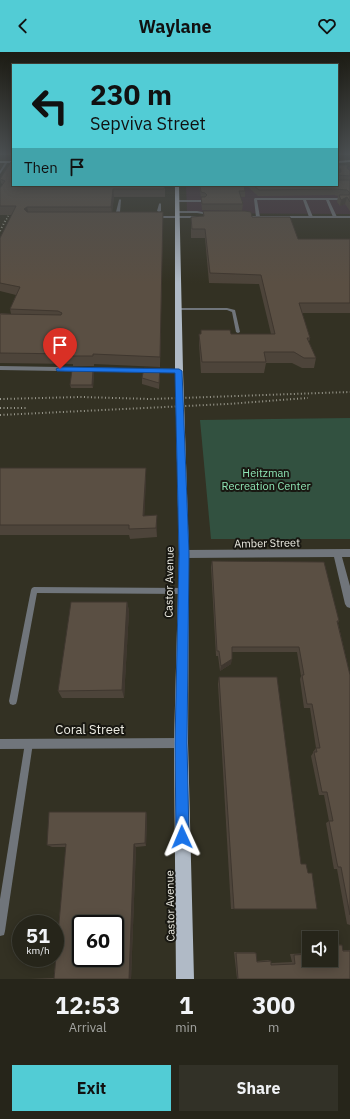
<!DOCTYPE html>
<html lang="en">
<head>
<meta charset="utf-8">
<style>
  body { margin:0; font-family:"IBM Plex Sans",sans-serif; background:#323127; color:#f1f3f6; height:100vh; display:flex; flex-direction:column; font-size:15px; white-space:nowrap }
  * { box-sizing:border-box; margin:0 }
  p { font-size:13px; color:#a4a5a2 }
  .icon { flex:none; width:22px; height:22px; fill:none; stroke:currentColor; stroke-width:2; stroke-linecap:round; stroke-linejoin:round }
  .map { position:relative; height:927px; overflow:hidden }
  .drawer { display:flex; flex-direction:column; background:#26251a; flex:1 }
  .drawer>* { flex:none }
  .hud { position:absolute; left:12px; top:12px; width:326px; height:122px; border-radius:0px; box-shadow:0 2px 10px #0003,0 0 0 1px #424239; background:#52ccd5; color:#111; overflow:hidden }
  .fabs { position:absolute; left:302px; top:879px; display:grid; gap:8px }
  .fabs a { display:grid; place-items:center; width:36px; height:36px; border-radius:0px; background:#26251a; box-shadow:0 2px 10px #0003,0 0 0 1px #424239; font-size:20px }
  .speed { position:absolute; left:12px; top:863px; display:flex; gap:8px; font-size:20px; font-weight:700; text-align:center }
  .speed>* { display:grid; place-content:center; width:52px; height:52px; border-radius:50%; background:#26251a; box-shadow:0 2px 10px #0003,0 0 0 1px #424239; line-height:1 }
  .speed small { font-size:10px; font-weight:400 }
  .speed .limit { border:2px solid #111; border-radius:6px; background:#fff; color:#111 }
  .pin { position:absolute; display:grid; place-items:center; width:34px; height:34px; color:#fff; margin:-41px -17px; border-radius:50% 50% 50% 0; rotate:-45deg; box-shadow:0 0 4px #0007 }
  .pin .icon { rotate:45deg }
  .me { position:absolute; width:44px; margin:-22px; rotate:359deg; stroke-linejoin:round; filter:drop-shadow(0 0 3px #0008) }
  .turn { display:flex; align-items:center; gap:14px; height:84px; padding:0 12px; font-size:18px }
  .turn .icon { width:52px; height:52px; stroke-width:2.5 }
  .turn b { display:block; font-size:28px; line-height:34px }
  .then { display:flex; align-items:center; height:38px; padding:0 12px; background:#0003; gap:8px; font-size:15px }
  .eta { display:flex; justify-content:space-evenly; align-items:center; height:68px; text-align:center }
  .eta b { font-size:24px; font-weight:700; line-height:28px }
  .primary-button { display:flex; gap:8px; margin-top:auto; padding:8px 12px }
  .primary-button a { flex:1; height:46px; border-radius:0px; background:#52ccd5; color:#111; font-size:16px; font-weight:700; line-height:46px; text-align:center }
  .primary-button a+a { background:#323127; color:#f1f3f6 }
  header { display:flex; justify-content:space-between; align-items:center; height:52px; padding:0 12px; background:#52ccd5; color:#111; font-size:18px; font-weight:700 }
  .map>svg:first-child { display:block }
  .commercial { fill:#44323a }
  .green { fill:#325140 }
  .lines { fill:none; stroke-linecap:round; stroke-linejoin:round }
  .lane { fill:#70757b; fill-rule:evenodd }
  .street { fill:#70757b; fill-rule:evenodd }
  .primary { fill:#b0bac6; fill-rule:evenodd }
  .rail-far1 { stroke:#9a998d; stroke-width:1.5; stroke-dasharray:1 2; stroke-linecap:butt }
  .rail { stroke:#9a998d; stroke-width:2; stroke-dasharray:1 2.5; stroke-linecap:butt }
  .wall { fill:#4d443a; fill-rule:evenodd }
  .shaded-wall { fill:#3f372f }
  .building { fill:#5a4f43; stroke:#3f372f; fill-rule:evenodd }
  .route { fill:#1a73e8; stroke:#114b97 }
  .labels { text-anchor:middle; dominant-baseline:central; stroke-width:4; stroke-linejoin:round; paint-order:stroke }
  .park-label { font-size:11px; fill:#8fe6b6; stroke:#191812 }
  .street-label { font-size:11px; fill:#eeede4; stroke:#191812 }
  .near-street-label { font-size:13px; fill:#eeede4; stroke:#191812 }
</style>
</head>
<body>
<header><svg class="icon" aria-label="back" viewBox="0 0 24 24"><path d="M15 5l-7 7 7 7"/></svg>Waylane<svg class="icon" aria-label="heart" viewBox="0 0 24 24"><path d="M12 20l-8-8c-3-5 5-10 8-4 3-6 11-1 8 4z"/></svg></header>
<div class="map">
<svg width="350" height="927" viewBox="0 0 350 927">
  <rect width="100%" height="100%" fill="#333123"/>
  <!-- commercial -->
  <path class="commercial" d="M337 115H350V162L187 161 186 133H337Z"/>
  <!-- green -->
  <path class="green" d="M350 366V487H211L200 368Z"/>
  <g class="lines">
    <!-- lane -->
    <g class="lane">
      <rect x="0" y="101" width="13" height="2"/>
      <rect x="337" y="101" width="13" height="2"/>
      <path d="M6 109 8 110 0 122V119Z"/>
      <path d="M255 146H345L346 147 345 148H329L337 165 335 166 333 165 326 148H306L313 165 311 166 309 165 303 148H257L260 165 258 166 256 165 254 147Z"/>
      <path d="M120 147 121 148 120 160 118 161 116 160 119 148Z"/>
      <path d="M177 148H204L205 149 204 150H176Z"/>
      <path d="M160 151 161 152V159L159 160 157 159 159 152Z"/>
      <path d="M177 159H197L213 162 211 163 197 161H176Z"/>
      <path d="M177 256H227L235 258 240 280 238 281 236 280 232 260 227 258H178L176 257Z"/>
      <path d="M34 535 184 536 186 537 187 539 186 541 184 542 37 541 17 649 16 652 13 653 10 652 9 649 31 538 32 536Z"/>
      <path d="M29 687 32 688 33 691 5 879 4 883 0 884V847L25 691 26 688Z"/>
    </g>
    <!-- street -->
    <g class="street">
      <path d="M153 164H205L207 165 205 166H152Z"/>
      <path d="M240 164H350V166H241Z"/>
      <path d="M0 314 179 317 182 319 179 321 0 318Z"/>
      <path d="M350 497V505H342L350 534V556L347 555 345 552 334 505 184 506 181 504 180 502 181 500 184 498Z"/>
      <path d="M181 686 185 687 186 691 185 695 181 696 0 697V687Z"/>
    </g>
    <!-- primary -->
    <g class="primary">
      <path d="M350 108V110L337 111V109Z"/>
      <rect x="0" y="109" width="13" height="2"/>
      <path d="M175 133H179L183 319 189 502 188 691 194 927H176L174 691 179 502 175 319Z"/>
    </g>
    <!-- rail-far1 -->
    <path class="rail-far1" d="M5 170 25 133"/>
    <!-- rail -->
    <g class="rail">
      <path d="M0 179 5 169"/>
      <path d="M0 347 81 345 151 347 350 340"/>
      <path d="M0 356H26"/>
      <path d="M0 363 227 352 308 346"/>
    </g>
  </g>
  <!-- wall -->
  <g class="wall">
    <path d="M337 113 347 117 350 119V159L345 152 340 154 337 150 338 144 334 143 258 144 246 133H337ZM337 117H341V119H337Z"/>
    <path d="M0 127 13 133H165V145H114L112 160H163L160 315 94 312V314H73V312L0 311V261L11 262 10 257 16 243 0 239V186L12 163H0V136L2 133Z"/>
    <path d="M199 133H244L245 139V145H241L243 152 242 159 202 158 201 147V146Z"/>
    <path d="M203 159 252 165 298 187H350V261H302L310 286 309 290 316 306 314 316H302L292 311H266L264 321H201L199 292V282H201V278L231 282H271L259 232 209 231 205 186H191V165L203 164Z"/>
    <path d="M93 318 94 321 93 336H71L70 333Z"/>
    <path d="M160 322 159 337 142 332V326Z"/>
    <path d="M0 416H146V426L144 464 157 473V485L130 487 129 483H0Z"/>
    <path d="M212 509 339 569 338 571 350 623V873L347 872 337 817H334L333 812 326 771 329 769 324 743H319L311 704 313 701V700L316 696 310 656H304L300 627 301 624 297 600H232L231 612 220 619 218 604H216L211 515Z"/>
    <path d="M127 550 129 559 124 646H62L58 639Z"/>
    <path d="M219 625 301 812 312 857H231L218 632Z"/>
    <path d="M146 760 147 764 146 794 136 795 131 927H29L54 926 66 795H52L47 793Z"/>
    <path d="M331 892H337L342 893V898H350V927H237L234 900H254L256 901 257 909 268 908 271 909V911L292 910 290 902 309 901V908H331Z"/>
  </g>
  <!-- shaded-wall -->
  <g class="shaded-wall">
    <path d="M113 137 114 145 112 163 111 155Z"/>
    <path d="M347 145 345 152 340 154 341 148Z"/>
    <path d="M27 155 29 164 24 157Z"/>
    <path d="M163 160V169L160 315V305Z"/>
    <path d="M93 318 94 321 93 336 92 333Z"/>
    <path d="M146 416V426L144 474 143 464Z"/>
    <path d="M157 463V485L156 476Z"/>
    <path d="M127 550 129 559 124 646 122 638Z"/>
    <path d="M232 607 231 612 220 619 221 614Z"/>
    <path d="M146 760 147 764 146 794 145 791Z"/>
    <path d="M134 792 136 795 131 927H129Z"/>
  </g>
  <!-- building -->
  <g class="building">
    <path d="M11 110H13V133H165L164 137H113L111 155H27L24 157 27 160H163L160 305 93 302V304H71L72 302 0 301V261L1 262 61 263 62 261 58 259 10 257 20 235 0 231V186L16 154H0V136L5 129 0 127Z"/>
    <path d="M337 113H348L347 116 350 119V124L338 123 337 126ZM337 117H341V120L337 121Z"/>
    <path d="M337 126 338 128H350V150L347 145 341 148 339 143H349L350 141 347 138 335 137 259 138 253 133H337Z"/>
    <path d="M200 133H244L245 139H239L243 152H202L201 145H205L207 143 205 141 201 140Z"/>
    <path d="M203 159H245L251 160 252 165H290L298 187H350V251H299L310 286H307L316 306H304L294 300H264L266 310H202L199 282H201V278H230L231 282H275L261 223 210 221 205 177H192L191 165 204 164Z"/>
    <path d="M144 316H160L159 331 142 326Z"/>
    <path d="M72 318H93L92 333H70Z"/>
    <path d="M0 416H146L143 464 157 463 156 476 129 477V473H0Z"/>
    <path d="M212 509 324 510 339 569H337L350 623V863L341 815H338L337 811 329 769H333L327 740H322L314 700H317L316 696H320L312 652H307L302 623H304L299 595H232V607L221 614 219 599H217Z"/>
    <path d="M71 550H127L122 638 58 639Z"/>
    <path d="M219 625H277L301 812H306L308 821H312L317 857H234Z"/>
    <path d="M49 760H146L145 791 134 792 129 927H54L66 792 47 793ZM81 872H115V906H81Z"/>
    <path d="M331 893H342L343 899H350V927H238L236 901H256L257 910 271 909V913L295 912 294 903 309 902V908H331Z"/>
  </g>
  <!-- sky -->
  <linearGradient id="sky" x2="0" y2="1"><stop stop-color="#1c1b13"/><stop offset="0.44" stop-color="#4a4e50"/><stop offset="1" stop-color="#4a4e50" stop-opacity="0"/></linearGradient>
  <rect width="350" height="231" fill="url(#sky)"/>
  <!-- route -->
  <path class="route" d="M60 315 179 317 182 319 189 502 187 691 189 785 187 790 182 792 178 790 176 785 175 691 179 502 175 321 57 319 56 317Z"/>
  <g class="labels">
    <!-- park labels -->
    <g class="park-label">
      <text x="266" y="421">Heitzman<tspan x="266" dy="13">Recreation Center</tspan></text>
    </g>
    <!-- street labels -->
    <g class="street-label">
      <text transform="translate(267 491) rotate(-1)">Amber Street</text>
      <text transform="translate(169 530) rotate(-89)">Castor Avenue</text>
      <text transform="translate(170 854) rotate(-91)">Castor Avenue</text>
    </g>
    <!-- near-street labels -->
    <g class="near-street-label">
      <text x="90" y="677">Coral Street</text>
    </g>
  </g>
</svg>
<div class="fabs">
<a><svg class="icon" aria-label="sound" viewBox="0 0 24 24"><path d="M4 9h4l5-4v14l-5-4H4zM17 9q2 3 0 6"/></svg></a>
</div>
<div class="speed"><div>51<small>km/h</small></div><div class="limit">60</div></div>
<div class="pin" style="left:60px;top:317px;background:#d93025"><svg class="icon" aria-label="arrive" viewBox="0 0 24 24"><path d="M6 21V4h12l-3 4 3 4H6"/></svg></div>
<svg class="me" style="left:182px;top:785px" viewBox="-20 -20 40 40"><path d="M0-17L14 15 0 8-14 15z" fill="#1a73e8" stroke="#fff" stroke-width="4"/></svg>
<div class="hud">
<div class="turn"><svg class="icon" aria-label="left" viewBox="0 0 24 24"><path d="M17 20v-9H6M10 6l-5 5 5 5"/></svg><div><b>230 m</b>Sepviva Street</div></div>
<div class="then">Then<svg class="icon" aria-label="arrive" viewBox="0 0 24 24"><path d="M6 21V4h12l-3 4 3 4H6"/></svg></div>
</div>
</div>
<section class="drawer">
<div class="eta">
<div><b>12:53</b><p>Arrival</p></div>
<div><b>1</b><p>min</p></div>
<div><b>300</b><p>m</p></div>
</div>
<div class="primary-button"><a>Exit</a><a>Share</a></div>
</section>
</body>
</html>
